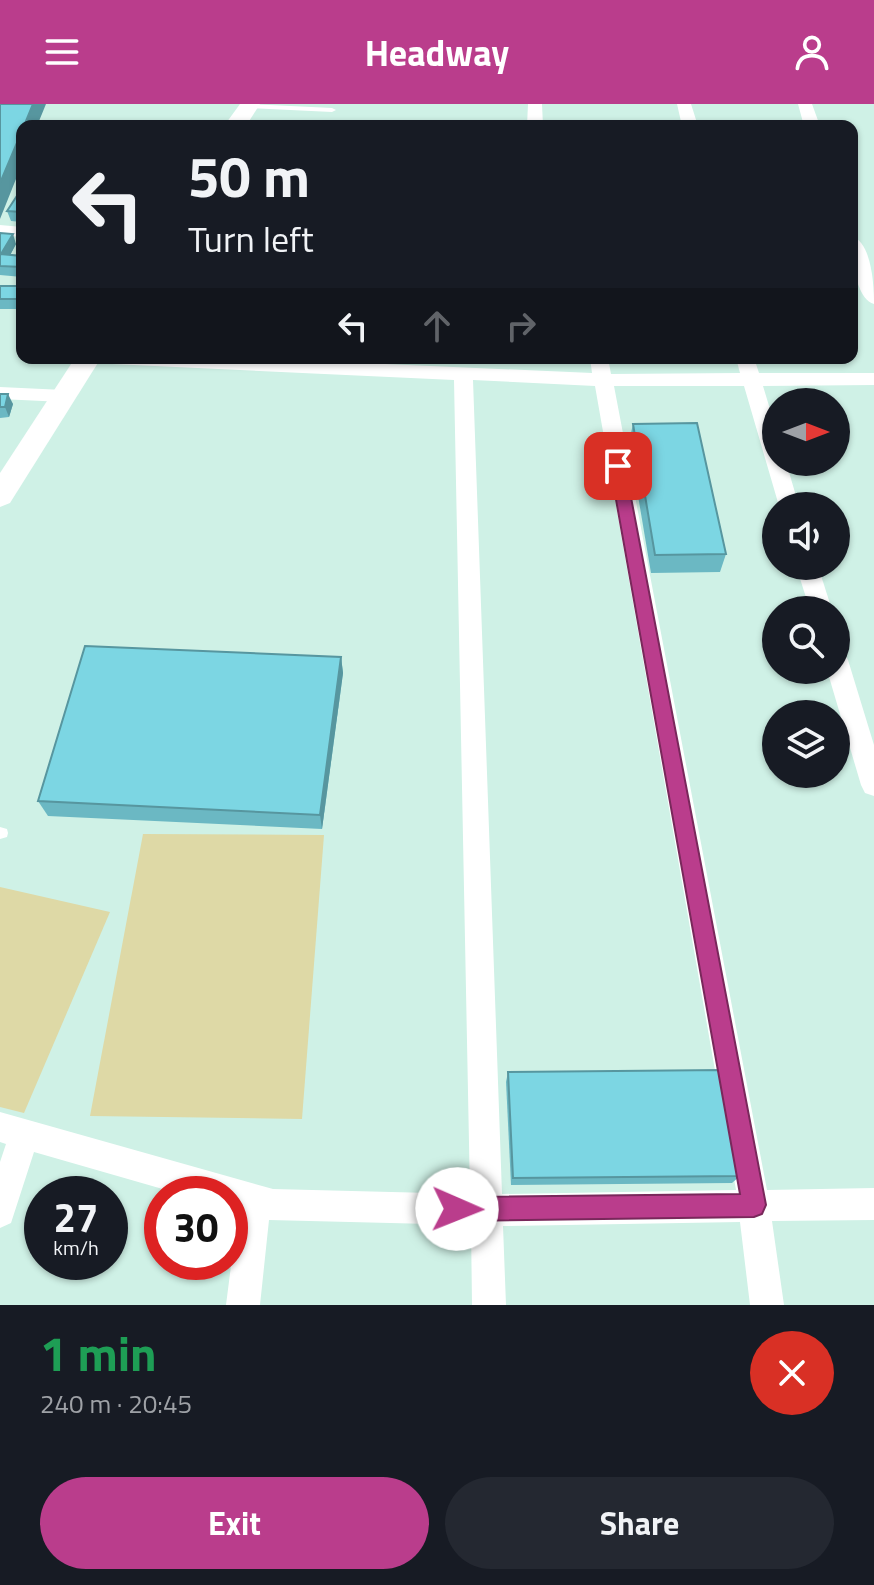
<!DOCTYPE html>
<html lang="en">
<head>
<meta charset="utf-8">
<style>
  body { margin:0; font-family:"Titillium Web",sans-serif; background:#242831; color:#f1f3f6; height:100vh; display:flex; flex-direction:column; font-size:30px; white-space:nowrap }
  * { box-sizing:border-box; margin:0 }
  p { font-size:26px; color:#9ea1a6 }
  .icon { flex:none; width:44px; height:44px; fill:none; stroke:currentColor; stroke-width:2; stroke-linecap:round; stroke-linejoin:round }
  .map { position:relative; height:1201px; overflow:hidden }
  .panel { display:flex; flex-direction:column; background:#171b24; flex:1 }
  .panel>* { flex:none }
  .banner { position:absolute; left:16px; top:16px; width:842px; height:244px; border-radius:16px; box-shadow:0 2px 6px #0004; background:#171b24; color:#f1f3f6; overflow:hidden }
  .needle { width:52px; rotate:90deg }
  .fabs { position:absolute; left:762px; top:284px; display:grid; gap:16px }
  .fabs a { display:grid; place-items:center; width:88px; height:88px; border-radius:50%; background:#171b24; box-shadow:0 2px 6px #0004; font-size:40px }
  .speed { position:absolute; left:24px; top:1072px; display:flex; gap:16px; font-size:40px; font-weight:700; text-align:center }
  .speed>* { display:grid; place-content:center; width:104px; height:104px; border-radius:50%; background:#171b24; box-shadow:0 2px 6px #0004; line-height:1 }
  .speed small { font-size:20px; font-weight:400 }
  .speed .limit { border:12px solid #d22; background:#fff; color:#111 }
  .pin { position:absolute; display:grid; place-items:center; width:68px; height:68px; color:#fff; margin:-34px; border-radius:16px; box-shadow:0 4px 12px #0006 }
  .me { position:absolute; width:88px; margin:-44px; rotate:91deg; stroke-linejoin:round; filter:drop-shadow(0 0 6px #0008) }
  .turn { display:flex; align-items:center; gap:28px; height:168px; padding:0 40px; font-size:36px }
  .turn .icon { width:104px; height:104px; stroke-width:2.5 }
  .turn b { display:block; font-size:56px; line-height:68px }
  .lanes { display:flex; align-items:center; height:76px; padding:0 40px; background:#0003; justify-content:center; gap:40px; direction:ltr }
  .lanes .off { opacity:.35 }
  .round { display:grid; place-items:center; flex:none; width:84px; height:84px; border-radius:42px; background:#242831 }
  .headline { display:flex; align-items:center; justify-content:space-between; height:136px; padding:0 40px }
  h1 { font-size:48px; font-weight:700; line-height:60px; color:#1e9e55 }
  .cta { display:flex; gap:16px; margin-top:auto; padding:16px 40px }
  .cta a { flex:1; height:92px; border-radius:48px; background:#ba3d8c; color:#fff; font-size:32px; font-weight:700; line-height:92px; text-align:center }
  .cta a+a { background:#242831; color:#f1f3f6 }
  header { display:flex; justify-content:space-between; align-items:center; height:104px; padding:0 40px; background:#ba3d8c; color:#fff; font-size:36px; font-weight:700 }
  .map>svg:first-child { display:block }
  .green { fill:#ded9a6 }
  .lines { fill:none; stroke-linecap:round; stroke-linejoin:round }
  .lane { fill:#fff; fill-rule:evenodd }
  .street { fill:#fff; fill-rule:evenodd }
  .secondary { fill:#fff; fill-rule:evenodd }
  .wall { fill:#6bb8c3 }
  .shaded-wall { fill:#57969f }
  .building { fill:#7cd6e3; stroke:#57969f; stroke-width:2 }
  .route { fill:#ba3d8c; stroke:#79285b; stroke-width:2 }
</style>
</head>
<body>
<header><svg class="icon" aria-label="menu" viewBox="0 0 24 24"><path d="M4 6h16M4 12h16M4 18h16"/></svg>Headway<svg class="icon" aria-label="person" viewBox="0 0 24 24"><circle cx="12" cy="8" r="4"/><path d="M4 21q1-7 8-7t8 7"/></svg></header>
<div class="map">
<svg width="874" height="1201" viewBox="0 0 874 1201">
  <rect width="100%" height="100%" fill="#cff1e6"/>
  <!-- green -->
  <g class="green">
    <path d="M143 730 324 731 302 1015 90 1012Z"/>
    <path d="M0 783 110 808 24 1009 0 1003Z"/>
  </g>
  <g class="lines">
    <!-- lane -->
    <g class="lane">
      <path d="M247 0 332 4 336 6 332 8 248 4 244 2Z"/>
      <path d="M0 723 7 725 8 729 7 733 0 735Z"/>
    </g>
    <!-- street -->
    <g class="street">
      <path d="M528 0H542L543 22H527Z"/>
      <path d="M677 0H691L698 22H682Z"/>
      <path d="M798 0H812L820 22H804Z"/>
      <path d="M0 121 22 123V133L0 131Z"/>
      <path d="M852 132C872 139 874 182 874 200 854 194 852 150 852 132Z"/>
      <path d="M103 254H248L592 269 590 254H608L611 270 740 269 736 254H754L759 269H874V281L763 282 776 325V358H786L799 402H779L744 282H614L767 1086 874 1084V1116L772 1117 784 1201H750L740 1118 503 1122 506 1201H472L471 1121 269 1116 260 1201H226L238 1107 230 1104V1090H180L34 1048 11 1119 0 1124V1058L6 1040 0 1038V1008L273 1085 470 1090 454 276 112 260ZM473 276 595 282 736 1086 502 1090Z"/>
      <path d="M0 283 64 286 74 292 64 298 0 295Z"/>
      <path d="M796 462H818L832 506H810Z"/>
      <path d="M836 547 844 549 848 556 874 641V692L865 689 861 681 827 566H836Z"/>
    </g>
    <!-- secondary -->
    <g class="secondary">
      <path d="M240 0H260L246 22H224Z"/>
      <path d="M75 254H101L10 399 0 403V369Z"/>
    </g>
  </g>
  <!-- wall -->
  <g class="wall">
    <path d="M22 84V118L11 117 7 107Z"/>
    <path d="M0 129 16 140 10 151 22 152V173L0 171Z"/>
    <rect x="0" y="182" width="22" height="23"/>
    <path d="M0 290 13 300 9 313 0 314Z"/>
    <path d="M633 320 726 450 720 468 651 469 629 338Z"/>
    <path d="M341 553 343 569 322 725 48 712 38 697Z"/>
    <path d="M508 968 740 1072 732 1079 511 1081 506 978Z"/>
  </g>
  <!-- shaded-wall -->
  <g class="shaded-wall">
    <path d="M33 0H46L37 22H24Z"/>
    <path d="M22 27V60L0 115V79Z"/>
    <path d="M13 130 16 140 5 161 1 150Z"/>
    <path d="M8 290 13 300 9 313 5 303Z"/>
    <path d="M341 553 343 569 322 725 320 711Z"/>
  </g>
  <!-- building -->
  <g class="building">
    <path d="M0 0H33L24 22H22V27L0 79Z"/>
    <path d="M22 84V108L7 107Z"/>
    <path d="M0 129 13 130 1 150 22 152V163L0 162Z"/>
    <rect x="0" y="182" width="22" height="13"/>
    <path d="M0 290H8L5 303H0Z"/>
    <path d="M697 319 726 450 655 451 633 320Z"/>
    <path d="M85 542 341 553 320 711 38 697Z"/>
    <path d="M723 966 740 1072 513 1074 508 968Z"/>
  </g>
  <!-- route -->
  <path class="route" d="M618 356 625 362 766 1101 762 1110 754 1113 457 1117 448 1114 445 1105 448 1096 457 1093 740 1090 610 362Z"/>
</svg>
<div class="fabs">
<a><svg class="needle" viewBox="-14 -14 28 28"><path d="M0-13l5 13h-10z" fill="#e53935"/><path d="M0 13l5-13h-10z" fill="#9ea1a6"/></svg></a>
<a><svg class="icon" aria-label="sound" viewBox="0 0 24 24"><path d="M4 9h4l5-4v14l-5-4H4zM17 9q2 3 0 6"/></svg></a>
<a><svg class="icon" aria-label="search" viewBox="0 0 24 24"><circle cx="10" cy="10" r="6"/><path d="M15 15l6 6"/></svg></a>
<a><svg class="icon" aria-label="layers" viewBox="0 0 24 24"><path d="M12 4l9 5-9 5-9-5zM3 14l9 5 9-5"/></svg></a>
</div>
<div class="speed"><div>27<small>km/h</small></div><div class="limit">30</div></div>
<div class="pin" style="left:618px;top:362px;background:#d93025"><svg class="icon" aria-label="arrive" viewBox="0 0 24 24"><path d="M6 21V4h12l-3 4 3 4H6"/></svg></div>
<svg class="me" style="left:457px;top:1105px" viewBox="-20 -20 40 40"><circle r="19" fill="#fff"/><path d="M0-13L10 11 0 6-10 11z" fill="#ba3d8c"/></svg>
<div class="banner">
<div class="turn"><svg class="icon" aria-label="left" viewBox="0 0 24 24"><path d="M17 20v-9H6M10 6l-5 5 5 5"/></svg><div><b>50 m</b>Turn left</div></div>
<div class="lanes"><svg class="icon" aria-label="left" viewBox="0 0 24 24"><path d="M17 20v-9H6M10 6l-5 5 5 5"/></svg><svg class="icon off" aria-label="ahead" viewBox="0 0 24 24"><path d="M12 20V5M6 11l6-6 6 6"/></svg><svg class="icon off" aria-label="right" viewBox="0 0 24 24"><path d="M7 20v-9h11M14 6l5 5-5 5"/></svg></div>
</div>
</div>
<section class="panel">
<div class="headline"><div><h1>1 min</h1><p>240 m · 20:45</p></div><a class="round" style="background:#d93025;color:#fff"><svg class="icon" aria-label="close" viewBox="0 0 24 24"><path d="M6 6l12 12M18 6L6 18"/></svg></a></div>
<div class="cta"><a>Exit</a><a>Share</a></div>
</section>
</body>
</html>
